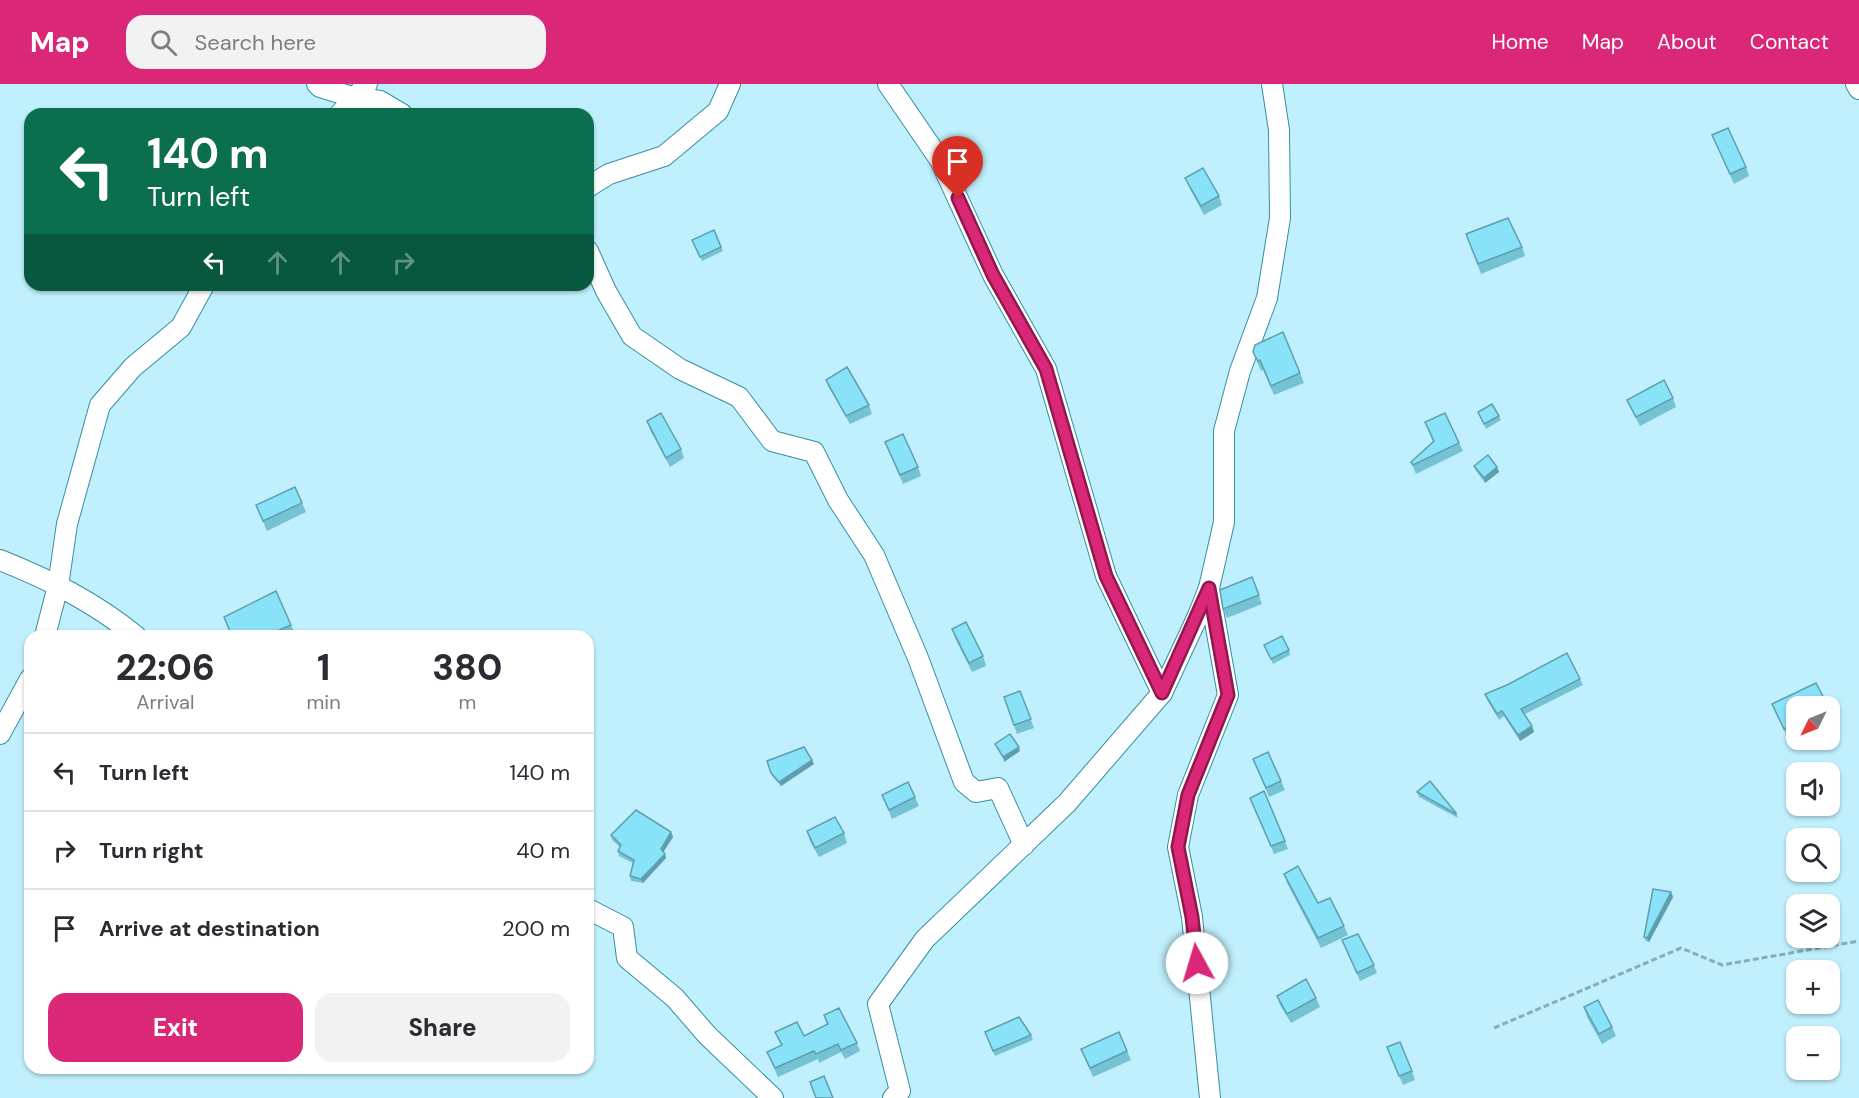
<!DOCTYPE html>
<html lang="en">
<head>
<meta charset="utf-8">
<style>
  body { margin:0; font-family:"DM Sans",sans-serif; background:#f2f2f3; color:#2b2b33; height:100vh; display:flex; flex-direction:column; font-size:22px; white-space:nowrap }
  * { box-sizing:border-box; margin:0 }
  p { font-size:20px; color:#7c7c81 }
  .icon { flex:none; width:33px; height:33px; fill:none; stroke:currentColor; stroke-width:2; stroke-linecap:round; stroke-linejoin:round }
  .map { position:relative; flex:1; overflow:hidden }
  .details { position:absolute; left:24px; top:546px; width:570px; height:444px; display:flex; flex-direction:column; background:#fff; border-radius:18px; box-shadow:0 2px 4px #0004 }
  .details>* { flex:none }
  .top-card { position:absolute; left:24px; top:24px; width:570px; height:183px; border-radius:18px; box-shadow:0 2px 4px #0004; background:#0b6e4f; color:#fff; overflow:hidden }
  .needle { width:39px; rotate:227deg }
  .controls { position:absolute; left:1786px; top:612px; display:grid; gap:12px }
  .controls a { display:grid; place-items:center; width:54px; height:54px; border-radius:12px; background:#fff; box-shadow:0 2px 4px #0004; font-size:30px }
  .pin { position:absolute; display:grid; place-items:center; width:51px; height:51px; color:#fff; margin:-62px -26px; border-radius:50% 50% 50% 0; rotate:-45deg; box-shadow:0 0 6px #0007 }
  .pin .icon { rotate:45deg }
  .me { position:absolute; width:66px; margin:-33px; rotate:354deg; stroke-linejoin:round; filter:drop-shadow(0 0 4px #0008) }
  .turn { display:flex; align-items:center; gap:21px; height:126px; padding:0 24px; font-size:27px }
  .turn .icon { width:78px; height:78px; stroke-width:2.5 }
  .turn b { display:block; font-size:42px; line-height:51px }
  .lanes { display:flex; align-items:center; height:57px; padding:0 24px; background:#0003; justify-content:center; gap:30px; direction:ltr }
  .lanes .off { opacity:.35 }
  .eta { display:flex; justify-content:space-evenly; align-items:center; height:102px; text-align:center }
  .eta b { font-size:36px; font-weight:800; line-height:42px }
  .primary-button { display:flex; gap:12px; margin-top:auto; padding:12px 24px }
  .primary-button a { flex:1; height:69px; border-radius:18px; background:#db2777; color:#fff; font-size:24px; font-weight:800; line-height:69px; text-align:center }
  .primary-button a+a { background:#f2f2f3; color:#2b2b33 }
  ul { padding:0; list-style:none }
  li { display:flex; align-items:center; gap:18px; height:78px; padding:0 24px; border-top:2px solid #e1e1e2 }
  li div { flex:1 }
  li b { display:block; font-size:22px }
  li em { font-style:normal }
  header { display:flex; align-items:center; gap:36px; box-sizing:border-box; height:84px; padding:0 30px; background:#db2777; color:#fff }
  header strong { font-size:28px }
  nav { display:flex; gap:33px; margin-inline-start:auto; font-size:21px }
  .search { width:420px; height:54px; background:#f2f2f3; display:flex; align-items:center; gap:15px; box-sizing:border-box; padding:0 21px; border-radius:18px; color:#7c7c81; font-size:22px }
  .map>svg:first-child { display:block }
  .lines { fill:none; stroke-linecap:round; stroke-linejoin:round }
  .street-casing { stroke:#368ea2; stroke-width:22 }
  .path { stroke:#81aeba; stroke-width:3; stroke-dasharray:6 3; stroke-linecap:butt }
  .street { stroke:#fff; stroke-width:20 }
  .wall { fill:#75c2d5 }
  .shaded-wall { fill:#5f9eae }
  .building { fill:#88e2f8; stroke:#5f9eae; stroke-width:1.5 }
  .route-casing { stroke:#8e194d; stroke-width:15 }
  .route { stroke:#db2777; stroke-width:10 }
</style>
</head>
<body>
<header>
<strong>Map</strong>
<div class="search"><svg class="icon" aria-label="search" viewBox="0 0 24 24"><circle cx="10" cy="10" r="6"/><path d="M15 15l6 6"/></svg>Search here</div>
<nav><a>Home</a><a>Map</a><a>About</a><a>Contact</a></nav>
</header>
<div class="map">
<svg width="1859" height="1014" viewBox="0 0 1859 1014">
  <rect width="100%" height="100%" fill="#c0f0fd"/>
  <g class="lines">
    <defs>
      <g id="street">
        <path d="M317 0 320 3 352 13 380 17 402 30"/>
        <path d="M888 0 940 76 993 191 1046 285 1106 492 1162 609"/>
        <path d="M1856 0 1859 5"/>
        <path d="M340 30 367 0"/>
        <path d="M588 103 609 90 664 72 718 27 730 0"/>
        <path d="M588 167 606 207 632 252 680 285 739 313 772 357 814 368 838 416 874 471 918 574 964 698 976 708 998 704 1024 761"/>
        <path d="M0 476C50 496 94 518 136 552"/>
        <path d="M1209 504 1228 611 1188 711 1178 763 1192 833 1210 1014"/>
        <path d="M45 552 58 502 67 440 100 321 133 283 181 243 204 201"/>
        <path d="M0 650 30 595"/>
        <path d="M588 825 623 843 627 874 675 914 707 951 773 1014"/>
        <path d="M893 1014 900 1007 878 920 925 855 1067 719 1162 609 1197 534 1209 504 1224 438V347L1240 287 1267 214 1280 134 1279 46 1272 0"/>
      </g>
    </defs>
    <!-- street casing -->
    <use href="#street" class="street-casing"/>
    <!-- path -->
    <path class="path" d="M1494 944 1681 864 1722 881 1859 857"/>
    <!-- street -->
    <use href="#street" class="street"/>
  </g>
  <!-- wall -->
  <g class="wall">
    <path d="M1712 51 1746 83 1749 92 1734 100Z"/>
    <path d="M1185 94 1219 112 1222 121 1204 131 1189 103Z"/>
    <path d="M714 146 723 167 702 177 692 156Z"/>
    <path d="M1466 150 1522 163 1525 172 1481 190Z"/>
    <path d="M1253 268 1300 289 1304 299 1274 311 1263 286 1261 287Z"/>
    <path d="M826 296 869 321 872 330 850 340 829 304Z"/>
    <path d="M1673 314 1676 323 1640 342 1631 325 1627 316Z"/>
    <path d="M1478 328 1499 332 1501 336 1486 345Z"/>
    <path d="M647 337 681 365 684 374 670 383 650 346Z"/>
    <path d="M1425 338 1459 359 1463 367 1416 390 1411 378 1433 358Z"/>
    <path d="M885 358 918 383 921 392 903 400Z"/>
    <path d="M1474 382 1497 383 1499 388 1485 399 1476 387Z"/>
    <path d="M302 419 306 428 267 447 256 421Z"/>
    <path d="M1252 493 1262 520 1227 534 1223 525Z"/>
    <path d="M224 533 291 541 295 550 290 552H231Z"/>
    <path d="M952 545 983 572 986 582 972 588 955 554Z"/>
    <path d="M1264 561 1289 566 1290 571 1273 580Z"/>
    <path d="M1580 595 1583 601 1525 630 1532 642 1534 648 1520 657 1504 632 1499 636 1487 616 1485 610Z"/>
    <path d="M1020 607 1034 644 1017 650 1004 613Z"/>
    <path d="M1772 620 1797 622V647L1787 652Z"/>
    <path d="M1253 675 1281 697 1285 706 1269 713Z"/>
    <path d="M767 677 814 680 781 702 773 693Z"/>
    <path d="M1417 708 1456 729 1458 734 1419 713Z"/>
    <path d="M882 711 915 713 919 722 892 735Z"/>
    <path d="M1250 714 1285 757 1288 765 1274 770Z"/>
    <path d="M807 747 844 749 847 759 819 773 810 757Z"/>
    <path d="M671 748 673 753 663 768 666 774 643 799 631 797 630 792 633 779 619 772 618 767 620 763 612 756 611 751Z"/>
    <path d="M1284 790 1344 842 1348 851 1321 864 1287 799Z"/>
    <path d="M1671 808 1673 813 1649 858 1646 857 1644 853Z"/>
    <path d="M1342 856 1374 881 1377 889 1360 897Z"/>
    <path d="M1277 912 1316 914 1320 923 1291 939 1280 921Z"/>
    <path d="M1584 923 1612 943 1616 952 1602 960 1587 933Z"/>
    <path d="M824 931 857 959 860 967 845 975 841 968 819 979 818 975 778 993 767 968 781 961 775 948 804 952 827 941Z"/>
    <path d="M985 948 1031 951 1033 956 995 972Z"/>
    <path d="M1387 963 1412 987 1415 996 1403 1001Z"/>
    <path d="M1081 965 1127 967 1131 976 1093 993Z"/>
  </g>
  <!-- shaded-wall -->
  <g class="shaded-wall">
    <path d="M1497 383 1499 388 1485 399 1484 394Z"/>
    <path d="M1532 642 1534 648 1520 657 1518 651Z"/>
    <path d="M1019 663 1020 667 1004 678 1003 673Z"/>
    <path d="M812 676 814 680 781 702 779 698Z"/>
    <path d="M671 748 673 753 662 770 661 765Z"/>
    <path d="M665 770 666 774 643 799 641 795Z"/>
    <path d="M1671 808 1673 813 1649 858 1647 854Z"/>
  </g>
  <!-- building -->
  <g class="building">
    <path d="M1728 44 1746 83 1730 90 1712 51Z"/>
    <path d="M1203 84 1219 112 1201 122 1185 94Z"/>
    <path d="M1508 134 1522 163 1478 180 1466 150Z"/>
    <path d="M714 146 721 163 700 173 692 156Z"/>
    <path d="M1283 248 1300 289 1271 302 1260 276 1258 277 1253 268 1255 261Z"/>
    <path d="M847 283 869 321 846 332 826 296Z"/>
    <path d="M1664 296 1673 314 1636 333 1627 316Z"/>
    <path d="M1492 320 1499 332 1484 340 1478 328Z"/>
    <path d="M661 329 681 365 666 374 647 337Z"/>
    <path d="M1445 329 1459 359 1413 381 1411 378 1434 357 1425 338Z"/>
    <path d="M903 350 918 383 900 391 885 358Z"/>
    <path d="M1488 371 1497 383 1484 394 1474 382Z"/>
    <path d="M295 403 302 419 263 437 256 421Z"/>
    <path d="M1252 493 1259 511 1223 525 1220 506Z"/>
    <path d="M276 507 291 541 265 552H232L224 533Z"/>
    <path d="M966 538 983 572 969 579 952 545Z"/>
    <path d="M1282 552 1289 566 1271 575 1264 561Z"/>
    <path d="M1567 569 1580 595 1521 625 1532 642 1518 651 1502 627 1497 630 1485 610 1507 601Z"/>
    <path d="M1816 599 1828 622H1797V638L1784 645 1772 620Z"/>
    <path d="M1020 607 1031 635 1014 641 1004 613Z"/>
    <path d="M1010 650 1019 663 1003 673 995 660Z"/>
    <path d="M804 663 812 676 779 698 771 689 767 677Z"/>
    <path d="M1268 668 1281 697 1266 704 1253 675Z"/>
    <path d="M1430 697 1456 729V730L1417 708Z"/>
    <path d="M908 698 915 713 889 726 882 711Z"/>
    <path d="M1264 707 1285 757 1271 762 1250 714Z"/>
    <path d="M636 726 671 748 661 765 665 770 641 795 630 792 634 776 618 767 621 761 611 751Z"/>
    <path d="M835 733 844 749 815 764 807 747Z"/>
    <path d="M1298 782 1318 819 1330 814 1344 842 1318 854 1284 790Z"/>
    <path d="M1653 805 1671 808 1647 854 1644 853Z"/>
    <path d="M1358 850 1374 881 1357 889 1342 856Z"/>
    <path d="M1306 895 1316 914 1287 930 1277 912Z"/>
    <path d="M1598 916 1612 943 1599 950 1584 923Z"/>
    <path d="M839 924 857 959 841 966 838 960 816 970 814 967 775 984 767 968 782 961 775 948 797 938 804 952 828 940 824 931Z"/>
    <path d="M1019 933 1031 951 993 967 985 948Z"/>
    <path d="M1119 948 1127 967 1090 984 1081 965Z"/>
    <path d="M1400 958 1412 987 1399 992 1387 963Z"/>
    <path d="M824 992 833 1014H816L810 998Z"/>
  </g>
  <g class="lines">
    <defs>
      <path id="route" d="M958 114 993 191 1046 285 1106 492 1162 609 1209 504 1228 611 1188 711 1178 763 1192 833 1197 879"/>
    </defs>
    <!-- route casing -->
    <use href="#route" class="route-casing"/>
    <!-- route -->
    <use href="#route" class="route"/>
  </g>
</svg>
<div class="controls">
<a><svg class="needle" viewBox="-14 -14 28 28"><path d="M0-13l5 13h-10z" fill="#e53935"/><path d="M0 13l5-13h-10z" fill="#7c7c81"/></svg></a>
<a><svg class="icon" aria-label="sound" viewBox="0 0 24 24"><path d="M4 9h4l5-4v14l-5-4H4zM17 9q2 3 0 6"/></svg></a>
<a><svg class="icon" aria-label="search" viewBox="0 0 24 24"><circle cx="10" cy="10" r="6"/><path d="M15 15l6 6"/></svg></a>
<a><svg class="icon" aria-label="layers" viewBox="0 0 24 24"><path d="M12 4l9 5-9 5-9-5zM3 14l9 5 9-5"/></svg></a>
<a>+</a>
<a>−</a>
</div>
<div class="pin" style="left:958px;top:114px;background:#d93025"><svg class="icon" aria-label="arrive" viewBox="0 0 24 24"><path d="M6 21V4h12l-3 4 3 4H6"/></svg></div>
<svg class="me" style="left:1197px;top:879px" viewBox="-20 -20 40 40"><circle r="19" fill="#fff"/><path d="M0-13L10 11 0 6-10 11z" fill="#db2777"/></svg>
<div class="top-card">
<div class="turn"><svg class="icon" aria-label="left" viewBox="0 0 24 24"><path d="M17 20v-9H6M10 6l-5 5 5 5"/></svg><div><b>140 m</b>Turn left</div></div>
<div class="lanes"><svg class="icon" aria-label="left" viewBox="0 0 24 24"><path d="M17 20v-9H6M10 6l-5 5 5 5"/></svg><svg class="icon off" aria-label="ahead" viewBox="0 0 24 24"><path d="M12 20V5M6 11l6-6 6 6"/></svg><svg class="icon off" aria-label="ahead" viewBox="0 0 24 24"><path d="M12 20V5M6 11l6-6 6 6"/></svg><svg class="icon off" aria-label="right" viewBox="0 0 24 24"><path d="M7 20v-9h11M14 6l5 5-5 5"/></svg></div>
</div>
<section class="details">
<div class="eta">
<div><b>22:06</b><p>Arrival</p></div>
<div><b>1</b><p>min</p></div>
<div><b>380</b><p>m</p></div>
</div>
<ul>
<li><svg class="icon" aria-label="left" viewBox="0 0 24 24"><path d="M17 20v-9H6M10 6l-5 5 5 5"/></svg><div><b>Turn left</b></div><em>140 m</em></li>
<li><svg class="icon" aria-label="right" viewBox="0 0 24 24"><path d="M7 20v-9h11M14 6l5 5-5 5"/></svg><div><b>Turn right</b></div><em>40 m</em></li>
<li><svg class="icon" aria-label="arrive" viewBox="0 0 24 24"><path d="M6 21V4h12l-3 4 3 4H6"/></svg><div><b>Arrive at destination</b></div><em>200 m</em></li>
</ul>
<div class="primary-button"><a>Exit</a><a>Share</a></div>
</section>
</div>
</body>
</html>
